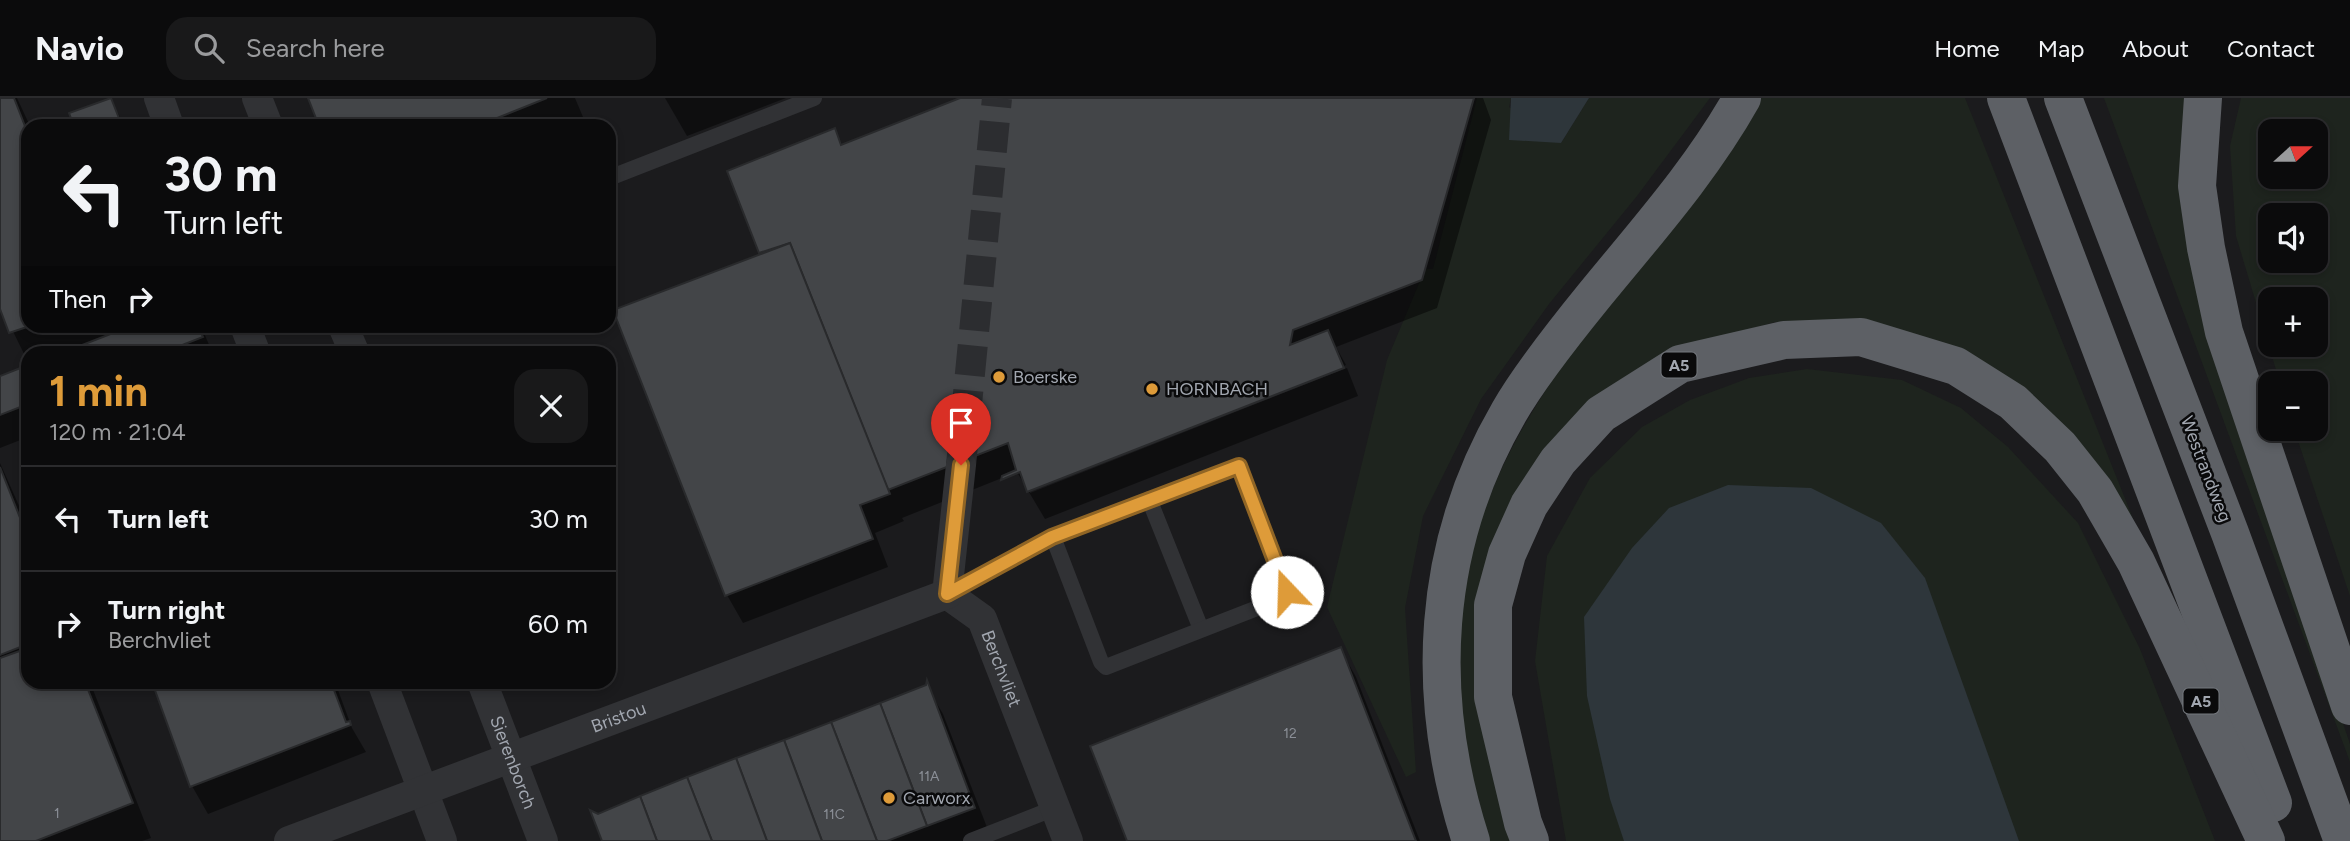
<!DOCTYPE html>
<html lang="en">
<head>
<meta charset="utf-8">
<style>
  body { margin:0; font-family:Figtree,sans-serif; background:#19191a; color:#f1f3f6; height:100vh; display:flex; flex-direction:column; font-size:26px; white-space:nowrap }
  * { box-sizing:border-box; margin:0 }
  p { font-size:23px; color:#9a9b9d }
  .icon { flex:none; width:38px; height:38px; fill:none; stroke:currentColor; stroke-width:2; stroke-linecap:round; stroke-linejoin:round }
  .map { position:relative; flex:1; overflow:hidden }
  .details { position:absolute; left:21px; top:248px; width:595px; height:343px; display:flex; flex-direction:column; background:#0b0b0c; border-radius:21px; box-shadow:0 4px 10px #0003,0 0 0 2px #2b2b2d }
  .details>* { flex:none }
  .banner { position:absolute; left:21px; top:21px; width:595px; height:214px; border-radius:21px; box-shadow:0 4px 10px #0003,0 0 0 2px #2b2b2d; background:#0b0b0c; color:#f1f3f6; overflow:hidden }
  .needle { width:46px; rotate:69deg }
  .buttons { position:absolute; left:2258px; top:21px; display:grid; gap:14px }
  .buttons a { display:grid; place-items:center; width:70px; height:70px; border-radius:14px; background:#0b0b0c; box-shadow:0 4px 10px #0003,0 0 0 2px #2b2b2d; font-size:35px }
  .pin { position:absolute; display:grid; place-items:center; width:60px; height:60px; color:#fff; margin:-72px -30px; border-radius:50% 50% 50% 0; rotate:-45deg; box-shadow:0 0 7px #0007 }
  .pin .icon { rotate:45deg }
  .me { position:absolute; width:77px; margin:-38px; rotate:339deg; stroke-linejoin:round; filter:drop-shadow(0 0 5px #0008) }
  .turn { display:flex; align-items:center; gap:24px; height:147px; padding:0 28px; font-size:32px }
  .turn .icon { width:91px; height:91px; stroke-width:2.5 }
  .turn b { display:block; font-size:49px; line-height:60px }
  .then { display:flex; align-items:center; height:66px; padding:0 28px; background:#0003; gap:14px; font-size:26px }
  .round { display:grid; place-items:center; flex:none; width:74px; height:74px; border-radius:21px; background:#19191a }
  .head { display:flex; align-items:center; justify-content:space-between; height:119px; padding:0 28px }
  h1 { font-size:42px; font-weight:700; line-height:52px; color:#de9b39 }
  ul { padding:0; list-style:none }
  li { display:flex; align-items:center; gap:21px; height:105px; padding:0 28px; border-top:2px solid #2b2b2d }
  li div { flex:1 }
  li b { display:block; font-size:26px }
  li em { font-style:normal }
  header { display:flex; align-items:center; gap:42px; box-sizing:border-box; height:98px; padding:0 35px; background:#0b0b0c; border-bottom:2px solid #2b2b2d }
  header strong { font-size:33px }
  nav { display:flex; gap:38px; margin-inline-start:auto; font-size:24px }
  .search { width:490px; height:63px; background:#19191a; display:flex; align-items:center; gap:18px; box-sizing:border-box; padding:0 24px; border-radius:21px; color:#9a9b9d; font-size:26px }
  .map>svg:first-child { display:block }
  .built { fill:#1b1b1d; fill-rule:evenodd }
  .green { fill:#1e241e; fill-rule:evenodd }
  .water { fill:#2e363b }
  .shadow { fill:#0007 }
  .building { fill:#434548; stroke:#292a2c; stroke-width:2 }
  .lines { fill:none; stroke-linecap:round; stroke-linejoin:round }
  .minor-tunnel { stroke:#2c2d30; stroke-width:30; stroke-dasharray:30 15; stroke-linecap:butt }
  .service { stroke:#313235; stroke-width:16 }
  .minor { stroke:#313235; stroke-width:30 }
  .motorway { stroke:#5d6065; stroke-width:38 }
  .route-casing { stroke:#906525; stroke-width:18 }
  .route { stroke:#de9b39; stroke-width:12 }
  .poi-dot { fill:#de9b39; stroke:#0a0a0b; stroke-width:2.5 }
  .labels { text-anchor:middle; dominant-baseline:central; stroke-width:5; stroke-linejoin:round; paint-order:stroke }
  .number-label { font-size:14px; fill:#8a8e96 }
  .shield { fill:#0a0a0b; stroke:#74787e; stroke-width:2 }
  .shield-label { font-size:16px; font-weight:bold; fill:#a2a7b0 }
  .poi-label { font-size:18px; fill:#a2a7b0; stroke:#0a0a0b; text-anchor:start }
  .street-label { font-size:18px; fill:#a2a7b0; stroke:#0a0a0b }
</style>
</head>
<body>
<header>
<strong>Navio</strong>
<div class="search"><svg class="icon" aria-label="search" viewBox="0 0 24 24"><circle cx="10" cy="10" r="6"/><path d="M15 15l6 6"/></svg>Search here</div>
<nav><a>Home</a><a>Map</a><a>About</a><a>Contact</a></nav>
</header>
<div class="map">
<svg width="2350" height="743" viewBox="0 0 2350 743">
  <rect width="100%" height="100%" fill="#0f0f10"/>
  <!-- built -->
  <path class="built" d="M0 0H2350V743H0ZM28 28H609V228H28ZM2270 33H2315V79H2270ZM2270 117H2315V163H2270ZM2270 201H2315V247H2270ZM28 256H609V584H28ZM2270 285H2315V331H2270Z"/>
  <!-- green -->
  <g class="green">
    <path d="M1477 0H1511L1509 9 1561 45 1589 0H1710L1637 98 1549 206 1481 301 1423 418 1405 510 1416 674 1406 679 1327 509 1387 262 1425 171H1433Z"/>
    <path d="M1761 0H1965L2144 448 2090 362 1859 223 1775 224 1697 246 1628 278 1496 459 1519 743H1489C1473 681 1454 616 1457 551 1463 391 1550 277 1646 158 1670 128 1697 99 1719 67 1734 45 1747 22 1761 0Z"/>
    <path d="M2104 0H2187L2234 304 2350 646V664Z"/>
    <path d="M2241 0H2350V498L2294 331H2315V285H2280L2236 138 2230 48ZM2315 33V79H2270V33ZM2315 117V163H2270V117ZM2315 201V247H2270V201Z"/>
    <path d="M1807 271 1902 282 1961 310 2008 349 2078 425 2140 551 2215 743H1566L1535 563 1547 458 1590 380 1642 329 1690 302 1749 280Z"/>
  </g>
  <!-- water -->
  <g class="water">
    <path d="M1511 0H1589L1561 45 1509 42Z"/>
    <path d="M1728 387 1811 390 1881 425 1925 480 2019 743H1624L1610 701 1587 598 1584 519 1632 450 1669 410Z"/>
  </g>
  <!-- shadow -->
  <g class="shadow">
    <path d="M0 0H17L30 28 28 228H107L111 237 136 228H201L213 256H28V264L0 207Z"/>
    <path d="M310 0H575L583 19 561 28H321Z"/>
    <path d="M665 0H786L687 38Z"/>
    <path d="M965 0H1483L1491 22 1437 210 1336 249 1346 267 1030 391V395L1347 270 1358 298 1045 421 1017 374 902 420 904 423 875 435 888 469 743 525 727 497 616 213 762 156 730 74 834 32 843 48Z"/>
    <path d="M110 1 125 28H76Z"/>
    <path d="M28 269V339L0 350V280Z"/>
    <path d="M0 365 28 428V584H90L151 740 142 743H0Z"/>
    <path d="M1340 551 1356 579 1420 743H1129Z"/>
    <path d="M153 584H335L352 630 366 654 208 716 192 688Z"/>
    <path d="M927 589 943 616 990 737 974 743H603L593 717Z"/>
  </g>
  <!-- building -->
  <g class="building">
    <path d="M0 0H14L28 36 30 228 9 235 0 211Z"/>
    <path d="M111 0 122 28H74L69 15Z"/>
    <path d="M308 0H547L477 28H319Z"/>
    <path d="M960 0H1474L1422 182 1293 232 1290 247 1328 232 1344 270 1027 394 1020 374 1001 382 1002 378 1016 372 1008 345 888 392 790 145 759 155 727 73 835 30 841 47Z"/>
    <path d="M790 145 890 396 860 407 873 441 725 498 613 212Z"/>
    <path d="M131 228H198L203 239 159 256H59Z"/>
    <path d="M28 267V306L0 317V278Z"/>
    <path d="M0 369 28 440V546L0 557Z"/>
    <path d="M1341 549 1416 743H1127L1090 648Z"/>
    <path d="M28 550V584H85L133 705 36 743H0V560Z"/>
    <path d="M927 582 975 710 927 728 880 605 926 587Z"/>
    <path d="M152 584H331L346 624 350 623 351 627 190 689Z"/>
    <path d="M880 605 927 728 887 743H877L831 624Z"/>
    <path d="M831 624 877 743H822L784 642Z"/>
    <path d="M784 642 822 743H767L736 660Z"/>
    <path d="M736 660 767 743H712L687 679Z"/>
    <path d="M687 679 712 743H657L640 698Z"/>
    <path d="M640 698 657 743H602L590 712 598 716Z"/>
  </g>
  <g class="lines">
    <!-- minor-tunnel -->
    <path class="minor-tunnel" d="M961 367 997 0"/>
    <!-- service -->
    <g class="service">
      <path d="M609 80 814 0"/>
      <path d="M1149 401 1201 531"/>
      <path d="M947 496 1053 439 1239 368 1287 494 1283 500 1106 569 1101 564 1053 439"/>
      <path d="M971 743 1055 710"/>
    </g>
    <!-- minor -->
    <g class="minor">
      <path d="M159 0 169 28"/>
      <path d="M257 0 268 28"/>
      <path d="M245 228 256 256"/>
      <path d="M343 228 355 256"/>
      <path id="s1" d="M961 367 947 496 982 521 1068 743"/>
      <path d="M382 584 442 743"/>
      <path id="s2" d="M482 584 543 743"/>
      <path id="s3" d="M289 743 947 496"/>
    </g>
    <!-- motorway -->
    <g class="motorway">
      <path d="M2006 0 2273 705"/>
      <path d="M2063 0 2230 435 2343 743"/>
      <path d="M2203 0 2197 88 2206 150 2224 234 2350 608"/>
      <path d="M1471 743C1424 598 1431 448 1509 314 1529 279 1567 231 1593 199 1646 134 1701 73 1742 0"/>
      <path d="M1530 743 1523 725 1493 599V507L1507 456 1529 407 1558 363 1601 316 1680 266 1784 242 1861 239 1956 268 2013 304 2060 349 2095 393 2136 464 2266 743"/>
    </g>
  </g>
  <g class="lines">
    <defs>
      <path id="route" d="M961 367 947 496 1052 439 1239 368 1287 494"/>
    </defs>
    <!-- route casing -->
    <use href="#route" class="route-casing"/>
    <!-- route -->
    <use href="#route" class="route"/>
  </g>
  <!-- markers -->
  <g class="poi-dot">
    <circle cx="999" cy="279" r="7"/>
    <circle cx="1152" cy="291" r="7"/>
    <circle cx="889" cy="700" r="7"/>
  </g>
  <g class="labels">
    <!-- number labels -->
    <g class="number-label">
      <text x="1290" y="635">12</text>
      <text x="929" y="678">11A</text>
      <text x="57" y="715">1</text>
      <text x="834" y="716">11C</text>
    </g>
    <!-- shield labels -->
    <g class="shield">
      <rect x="1661.5" y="254.5" width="35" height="25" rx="5"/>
      <rect x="2183.5" y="590.5" width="35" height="25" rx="5"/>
    </g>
    <g class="shield-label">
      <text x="1679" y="267">A5</text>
      <text x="2201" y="603">A5</text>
    </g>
    <!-- poi labels -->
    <g class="poi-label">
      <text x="1013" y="279">Boerske</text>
      <text x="1166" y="291">HORNBACH</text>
      <text x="903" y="700">Carworx</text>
    </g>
    <!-- street labels -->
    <g class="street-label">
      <text transform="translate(2206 371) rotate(69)">Westrandweg</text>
      <text stroke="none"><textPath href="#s1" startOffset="226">Berchvliet</textPath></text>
      <text stroke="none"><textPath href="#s3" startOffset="352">Bristou</textPath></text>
      <text stroke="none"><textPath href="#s2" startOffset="86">Sierenborch</textPath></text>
    </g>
  </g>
</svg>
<div class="buttons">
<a><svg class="needle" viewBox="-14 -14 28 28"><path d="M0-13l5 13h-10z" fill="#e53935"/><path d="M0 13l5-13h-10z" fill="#9a9b9d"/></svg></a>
<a><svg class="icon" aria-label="sound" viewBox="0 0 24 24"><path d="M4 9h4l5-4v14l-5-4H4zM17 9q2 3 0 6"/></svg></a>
<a>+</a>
<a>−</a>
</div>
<div class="pin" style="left:961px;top:367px;background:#d93025"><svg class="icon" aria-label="arrive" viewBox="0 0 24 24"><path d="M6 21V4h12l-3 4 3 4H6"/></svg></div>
<svg class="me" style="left:1287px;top:494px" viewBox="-20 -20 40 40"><circle r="19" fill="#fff"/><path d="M0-13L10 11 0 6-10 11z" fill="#de9b39"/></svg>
<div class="banner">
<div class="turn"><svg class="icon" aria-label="left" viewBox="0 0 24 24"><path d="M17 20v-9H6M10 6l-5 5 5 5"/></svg><div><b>30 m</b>Turn left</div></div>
<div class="then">Then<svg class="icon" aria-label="right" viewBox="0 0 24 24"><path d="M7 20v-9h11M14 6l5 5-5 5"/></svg></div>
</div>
<section class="details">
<div class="head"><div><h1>1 min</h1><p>120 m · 21:04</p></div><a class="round"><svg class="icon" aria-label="close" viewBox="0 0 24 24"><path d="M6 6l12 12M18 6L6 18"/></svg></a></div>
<ul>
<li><svg class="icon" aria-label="left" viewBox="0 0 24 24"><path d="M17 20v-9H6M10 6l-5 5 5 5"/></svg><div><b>Turn left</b></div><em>30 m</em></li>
<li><svg class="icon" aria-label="right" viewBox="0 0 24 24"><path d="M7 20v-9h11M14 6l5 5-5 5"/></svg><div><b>Turn right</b><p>Berchvliet</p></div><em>60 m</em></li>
</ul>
</section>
</div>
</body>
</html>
